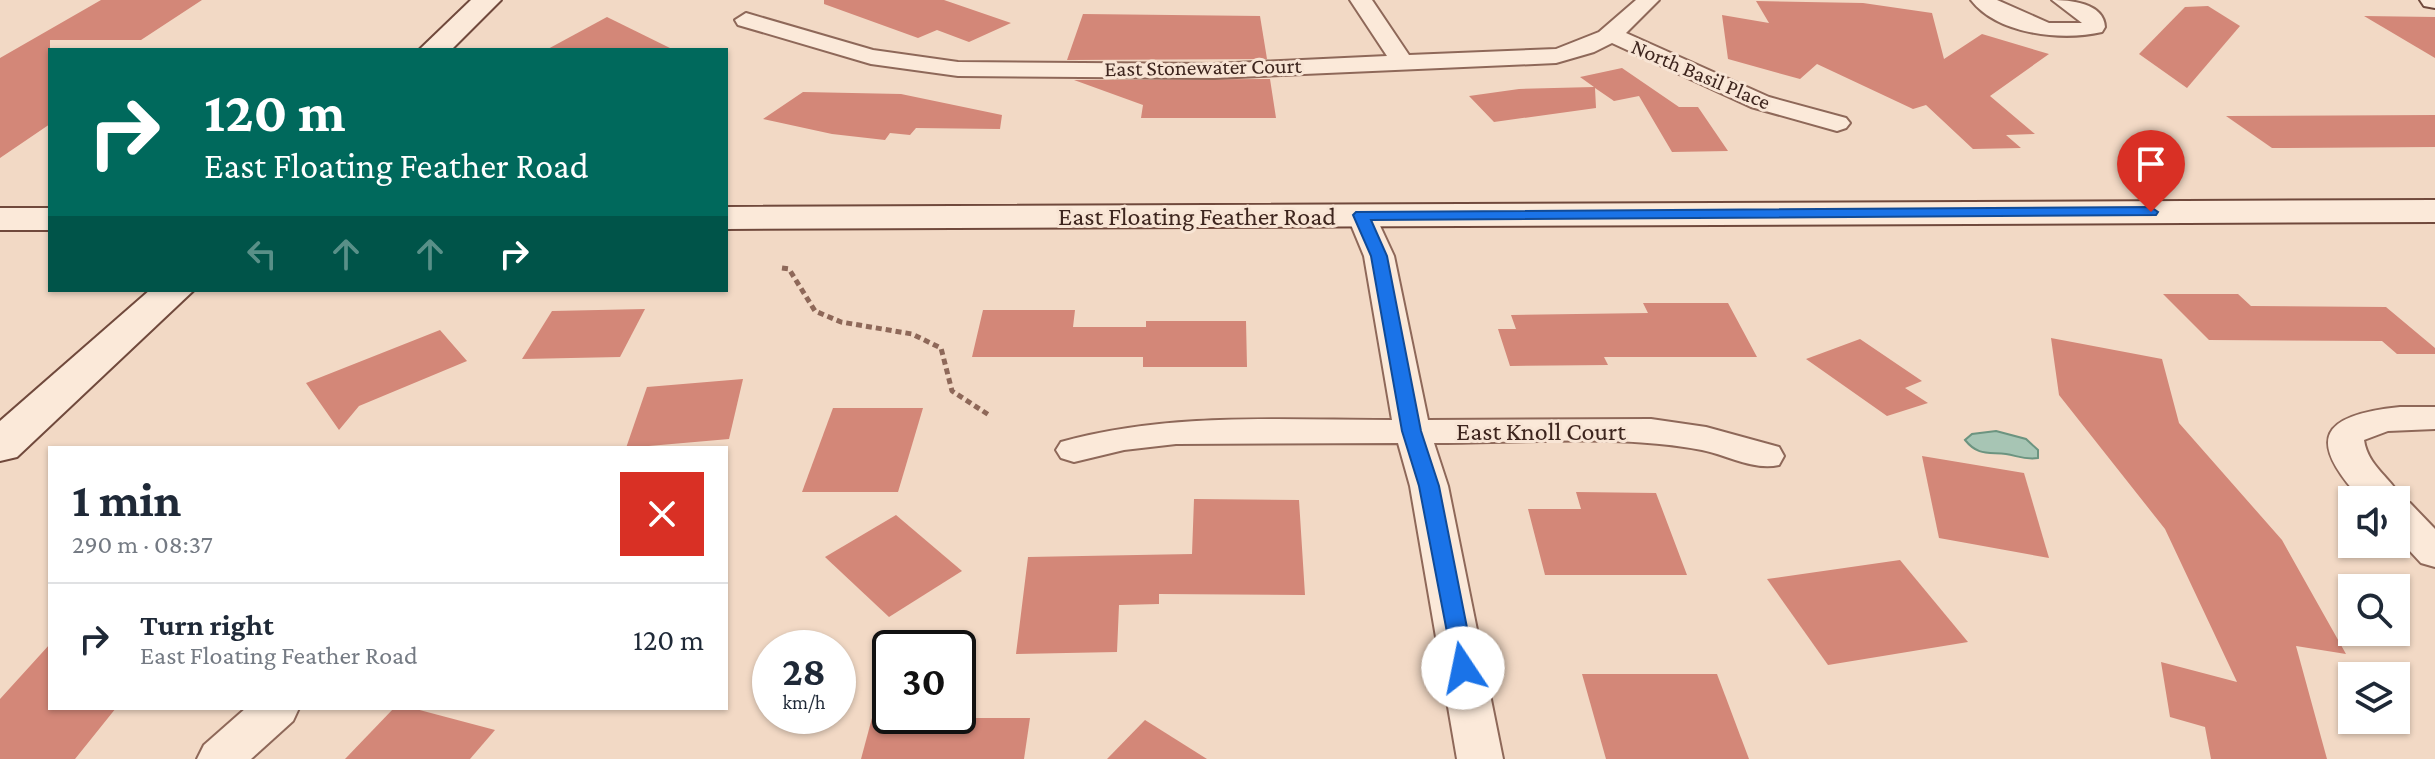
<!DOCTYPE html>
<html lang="en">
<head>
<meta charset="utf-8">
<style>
  body { margin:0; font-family:"Crimson Pro",serif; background:#f2f2f3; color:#1f2937; height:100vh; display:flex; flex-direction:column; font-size:30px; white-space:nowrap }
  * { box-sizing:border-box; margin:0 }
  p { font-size:26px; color:#747a83 }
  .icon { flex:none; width:44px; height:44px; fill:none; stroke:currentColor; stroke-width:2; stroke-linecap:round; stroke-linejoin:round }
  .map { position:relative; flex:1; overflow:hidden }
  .panel { position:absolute; left:48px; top:446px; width:680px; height:264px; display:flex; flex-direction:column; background:#fff; border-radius:0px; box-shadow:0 2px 6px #0004 }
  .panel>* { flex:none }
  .hud { position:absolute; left:48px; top:48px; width:680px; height:244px; border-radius:0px; box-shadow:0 2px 6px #0004; background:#00695c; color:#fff; overflow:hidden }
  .controls { position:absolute; left:2338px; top:486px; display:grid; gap:16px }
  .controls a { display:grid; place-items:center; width:72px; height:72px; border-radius:0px; background:#fff; box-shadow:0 2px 6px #0004; font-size:40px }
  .speed { position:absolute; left:752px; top:630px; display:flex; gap:16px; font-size:40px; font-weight:700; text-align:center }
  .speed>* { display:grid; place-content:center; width:104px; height:104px; border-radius:50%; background:#fff; box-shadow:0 2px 6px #0004; line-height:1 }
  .speed small { font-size:20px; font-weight:400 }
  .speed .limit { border:4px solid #111; border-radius:12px; background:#fff; color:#111 }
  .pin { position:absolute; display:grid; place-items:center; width:68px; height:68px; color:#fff; margin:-82px -34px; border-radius:50% 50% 50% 0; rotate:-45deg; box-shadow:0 0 8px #0007 }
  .pin .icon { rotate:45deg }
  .me { position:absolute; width:88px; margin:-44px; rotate:349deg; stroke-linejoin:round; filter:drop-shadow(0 0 6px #0008) }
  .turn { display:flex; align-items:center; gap:28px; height:168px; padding:0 24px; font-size:36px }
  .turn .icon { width:104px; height:104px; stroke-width:2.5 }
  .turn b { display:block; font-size:56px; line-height:68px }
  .lanes { display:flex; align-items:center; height:76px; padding:0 24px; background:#0003; justify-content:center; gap:40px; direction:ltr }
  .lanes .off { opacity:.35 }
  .round { display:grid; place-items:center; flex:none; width:84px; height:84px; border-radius:0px; background:#f2f2f3 }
  .head { display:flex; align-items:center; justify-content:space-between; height:136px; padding:0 24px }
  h1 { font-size:48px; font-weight:700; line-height:60px }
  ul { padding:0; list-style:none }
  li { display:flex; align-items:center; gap:24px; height:112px; padding:0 24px; border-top:2px solid #e0e1e3 }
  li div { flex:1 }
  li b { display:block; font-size:30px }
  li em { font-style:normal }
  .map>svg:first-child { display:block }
  .water { fill:#a7c5b4; stroke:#6c9480; stroke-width:2 }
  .building { fill:#d38778 }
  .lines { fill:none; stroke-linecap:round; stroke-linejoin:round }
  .street-casing { stroke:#8e6859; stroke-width:4 }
  .secondary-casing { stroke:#70493c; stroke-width:4 }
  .path { stroke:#8e6859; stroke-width:5; stroke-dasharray:6 4; stroke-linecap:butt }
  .street { fill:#fbe9d9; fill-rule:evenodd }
  .secondary { fill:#fbe9d9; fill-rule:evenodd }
  .route { fill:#1a73e8; stroke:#114b97; stroke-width:2 }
  .labels { text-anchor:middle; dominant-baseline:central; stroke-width:6; stroke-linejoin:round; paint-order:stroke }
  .far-street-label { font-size:22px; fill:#3d251e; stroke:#f8e5d5 }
  .street-label { font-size:26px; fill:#3d251e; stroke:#f8e5d5 }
</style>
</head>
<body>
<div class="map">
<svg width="2435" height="759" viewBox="0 0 2435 759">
  <rect width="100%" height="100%" fill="#f2d9c5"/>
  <!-- water -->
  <path class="water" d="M1996 431 2026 439 2038 450V458C2025 460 2018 456 2006 454 1988 452 1978 456 1965 440L1972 434Z"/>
  <!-- building -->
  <g class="building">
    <path d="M101 0H202L141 40H50V124L0 158V58Z"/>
    <path d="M824 0H944L1011 23 969 42 937 30 918 38 824 4Z"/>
    <path d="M1756 1 1863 3 1932 13 1944 59 1982 34 2049 54 1990 96 2035 134 2006 135 2021 148 1973 149 1926 105 1913 109 1817 64 1800 79 1728 59 1722 15 1769 23Z"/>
    <path d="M2208 6 2240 26 2187 88 2139 54 2185 7Z"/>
    <path d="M1083 14 1260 16 1267 59 1067 60Z"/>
    <path d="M2364 16 2435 17V58Z"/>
    <path d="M607 17 674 50H546Z"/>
    <path d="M1622 68 1679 107H1698L1728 151 1672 152 1639 96 1614 101 1595 88 1596 108 1494 122 1469 96 1519 89 1594 87 1580 77Z"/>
    <path d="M1270 79 1276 118H1141L1143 105 1074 80Z"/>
    <path d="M803 92 901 94 1002 115 1000 129 916 128 910 135 890 133 885 140 832 134 763 119Z"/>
    <path d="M2435 115V147L2272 148 2226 116Z"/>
    <path d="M2163 294H2238L2251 306 2386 307 2435 348V354H2397L2382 341 2209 340Z"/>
    <path d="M1643 303H1728L1757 357H1604L1608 365 1510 366 1498 329H1516L1511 315 1648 313Z"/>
    <path d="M645 309 620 357 522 359 552 311Z"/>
    <path d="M983 310H1075L1073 327H1146V321H1246L1247 367H1143V357H972Z"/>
    <path d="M440 330 467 361 359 406 339 430 306 383Z"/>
    <path d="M2051 338 2162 359 2179 423 2282 540 2346 654 2296 646 2327 759H2211L2205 727 2170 717 2161 662 2237 682 2165 529 2059 395Z"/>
    <path d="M1860 339 1922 381 1905 388 1928 403 1887 416 1806 359Z"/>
    <path d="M743 379 729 439 626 448 647 387Z"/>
    <path d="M833 408H923L898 492H802Z"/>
    <path d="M1922 456 2024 473 2049 558 1939 538Z"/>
    <path d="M1576 492 1656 493 1687 575H1545L1528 509H1581Z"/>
    <path d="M1194 499 1299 500 1305 595 1159 594V604L1119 605 1117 652 1016 654 1028 557 1192 554Z"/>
    <path d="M896 515 962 571 889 617 825 557Z"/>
    <path d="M1900 560 1968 642 1828 665 1767 579Z"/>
    <path d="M50 644V708H116L75 759H0V699Z"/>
    <path d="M1582 674H1717L1749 759H1606Z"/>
    <path d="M394 708H412L495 730 470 759H345Z"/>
    <path d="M872 718H1030L1024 759H861Z"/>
    <path d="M1145 720 1207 759H1107Z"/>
  </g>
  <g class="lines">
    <defs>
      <g id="street">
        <path d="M1350 0H1372L1409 55 1556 49 1599 32 1636 0H1659L1626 33 1769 97 1846 118 1850 123 1846 128 1837 131 1751 107 1612 43 1594 52 1556 63 1214 78 958 76 871 64 738 25 735 20 746 13 873 50 958 62 1214 64 1387 56Z"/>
        <path d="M1971 0H1997L2049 23H2082L2052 0C2070 0 2104 3 2105 27L2102 32C2063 41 1998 35 1971 0Z"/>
        <path d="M1361 206 1371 209 1375 215 1394 256 1428 420 1651 419 1706 427 1779 447 1784 456 1779 465C1754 471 1727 455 1702 450 1619 434 1519 443 1434 443L1448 486 1503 759H1457L1410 486 1398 443 1176 444 1124 450 1074 462 1061 458 1056 450 1061 442C1169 412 1281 420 1392 420L1364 256 1347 215 1351 209Z"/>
        <path d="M2400 407H2435V429L2388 431 2364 440C2368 467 2392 478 2403 501L2410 503 2435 529V567L2421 563 2396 536V500H2362C2305 439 2321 415 2400 407Z"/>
        <path d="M246 708H299L293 721 251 759H197L204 745Z"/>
      </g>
      <g id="secondary">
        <path d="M471 0H501L451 50H419Z"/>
        <path d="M2420 0H2435V8L2424 6Z"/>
        <path d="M2435 200V222L726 229V207Z"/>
        <rect x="0" y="208" width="50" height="22"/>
        <path d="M150 290H194L17 457 0 461V421Z"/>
      </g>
    </defs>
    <!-- street casing -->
    <use href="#street" class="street-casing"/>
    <!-- secondary casing -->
    <use href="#secondary" class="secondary-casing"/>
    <!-- path -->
    <path class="path" d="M782 268 789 269 815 311 841 322 912 334 941 348 952 391 989 415"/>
    <!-- street -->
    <use href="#street" class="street"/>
    <!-- secondary -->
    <use href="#secondary" class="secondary"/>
  </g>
  <!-- route -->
  <path class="route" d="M2151 207 2158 212 2156 215 1371 220 1387 256 1421 431 1439 486 1475 668 1471 674 1463 677 1455 674 1419 486 1402 431 1371 256 1353 215 1356 212Z"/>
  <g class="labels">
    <!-- far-street labels -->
    <g class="far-street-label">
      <text transform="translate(1203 67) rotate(-1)">East Stonewater Court</text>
      <text transform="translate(1701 74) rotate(23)">North Basil Place</text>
    </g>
    <!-- street labels -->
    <g class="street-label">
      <text x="1197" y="216">East Floating Feather Road</text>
      <text x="1541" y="431">East Knoll Court</text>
    </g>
  </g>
</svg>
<div class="controls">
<a><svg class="icon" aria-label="sound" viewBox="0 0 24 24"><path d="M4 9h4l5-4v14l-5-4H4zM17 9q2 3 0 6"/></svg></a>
<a><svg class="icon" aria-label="search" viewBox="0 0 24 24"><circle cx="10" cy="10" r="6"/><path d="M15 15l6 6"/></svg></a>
<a><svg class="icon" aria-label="layers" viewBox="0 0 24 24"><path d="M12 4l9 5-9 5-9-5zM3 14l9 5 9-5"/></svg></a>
</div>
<div class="speed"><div>28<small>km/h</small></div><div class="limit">30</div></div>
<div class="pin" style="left:2151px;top:212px;background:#d93025"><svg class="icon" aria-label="arrive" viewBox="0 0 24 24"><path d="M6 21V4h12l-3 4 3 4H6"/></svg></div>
<svg class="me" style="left:1463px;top:668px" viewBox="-20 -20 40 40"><circle r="19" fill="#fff"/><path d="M0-13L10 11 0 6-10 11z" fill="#1a73e8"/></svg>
<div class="hud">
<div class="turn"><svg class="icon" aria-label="right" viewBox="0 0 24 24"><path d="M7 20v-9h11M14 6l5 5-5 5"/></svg><div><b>120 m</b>East Floating Feather Road</div></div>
<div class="lanes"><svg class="icon off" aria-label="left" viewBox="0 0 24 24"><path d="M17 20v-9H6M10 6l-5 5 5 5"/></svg><svg class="icon off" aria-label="ahead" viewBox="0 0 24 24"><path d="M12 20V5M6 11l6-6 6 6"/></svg><svg class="icon off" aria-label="ahead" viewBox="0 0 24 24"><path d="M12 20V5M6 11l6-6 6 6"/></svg><svg class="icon" aria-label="right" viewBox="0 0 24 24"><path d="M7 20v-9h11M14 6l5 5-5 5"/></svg></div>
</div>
<section class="panel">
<div class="head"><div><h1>1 min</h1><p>290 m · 08:37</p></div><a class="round" style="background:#d93025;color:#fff"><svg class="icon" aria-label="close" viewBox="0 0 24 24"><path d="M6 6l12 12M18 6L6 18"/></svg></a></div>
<ul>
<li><svg class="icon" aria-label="right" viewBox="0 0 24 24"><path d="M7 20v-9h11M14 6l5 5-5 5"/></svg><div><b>Turn right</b><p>East Floating Feather Road</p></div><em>120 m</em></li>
</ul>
</section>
</div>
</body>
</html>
